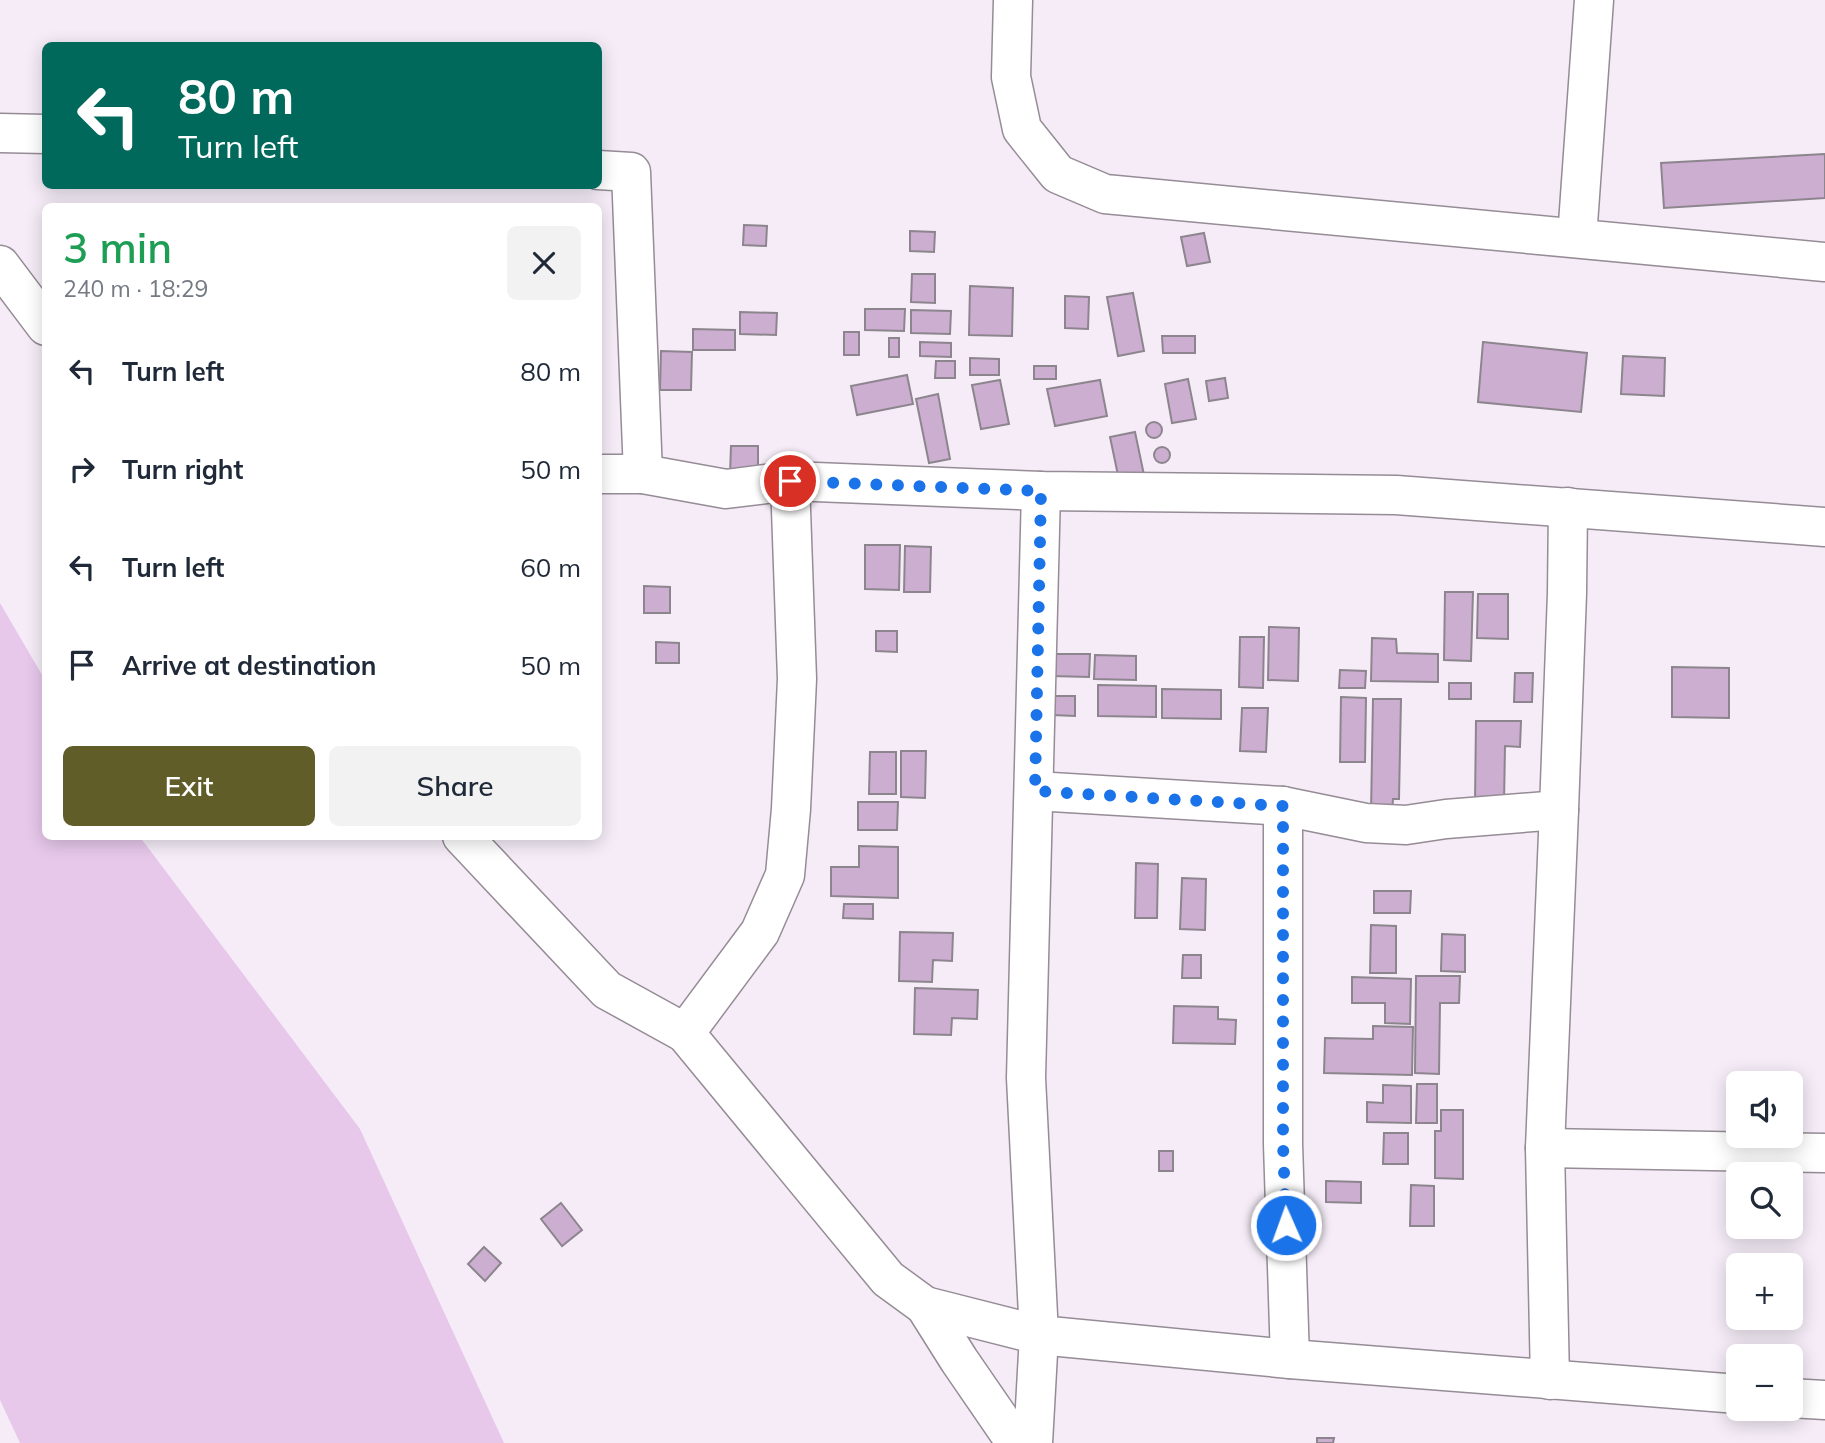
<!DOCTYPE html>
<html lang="en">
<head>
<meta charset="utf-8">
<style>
  body { margin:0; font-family:Mulish,sans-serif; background:#f2f2f3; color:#1f2937; height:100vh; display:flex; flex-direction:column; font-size:26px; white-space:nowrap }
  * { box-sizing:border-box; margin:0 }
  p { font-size:23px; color:#747a83 }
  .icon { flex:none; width:38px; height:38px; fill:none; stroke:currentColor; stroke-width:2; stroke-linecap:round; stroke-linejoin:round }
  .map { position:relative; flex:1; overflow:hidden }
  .sheet { position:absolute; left:42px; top:203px; width:560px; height:637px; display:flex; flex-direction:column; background:#fff; border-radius:10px; box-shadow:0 4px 18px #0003 }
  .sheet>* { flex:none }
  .hud { position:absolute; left:42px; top:42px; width:560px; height:147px; border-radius:10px; box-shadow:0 4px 18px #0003; background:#00695c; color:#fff; overflow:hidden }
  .tools { position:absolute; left:1726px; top:1071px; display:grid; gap:14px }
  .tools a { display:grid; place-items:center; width:77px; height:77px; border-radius:10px; background:#fff; box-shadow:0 4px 18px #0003; font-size:35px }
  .pin { position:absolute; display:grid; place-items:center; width:60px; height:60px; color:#fff; margin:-30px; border:4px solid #fff; border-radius:50%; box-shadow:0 2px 7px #0007 }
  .me { position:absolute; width:77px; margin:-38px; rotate:358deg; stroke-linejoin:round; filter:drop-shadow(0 0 5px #0008) }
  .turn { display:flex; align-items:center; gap:24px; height:147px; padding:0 21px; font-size:32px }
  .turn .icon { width:91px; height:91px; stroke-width:2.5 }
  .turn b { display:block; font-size:49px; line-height:60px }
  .round { display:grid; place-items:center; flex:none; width:74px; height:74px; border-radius:10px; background:#f2f2f3 }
  .overview { display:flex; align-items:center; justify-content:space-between; height:119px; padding:0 21px }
  h1 { font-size:42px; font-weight:600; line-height:52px; color:#1e9e55 }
  .action { display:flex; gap:14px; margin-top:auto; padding:14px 21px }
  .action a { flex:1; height:80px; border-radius:10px; background:#605d29; color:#fff; font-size:28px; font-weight:600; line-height:80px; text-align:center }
  .action a+a { background:#f2f2f3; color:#1f2937 }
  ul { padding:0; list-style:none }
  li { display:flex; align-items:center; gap:21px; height:98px; padding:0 21px }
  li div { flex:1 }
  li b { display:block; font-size:26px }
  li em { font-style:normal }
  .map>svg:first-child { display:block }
  .water { fill:#e7c8eb }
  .building { fill:#ccaed0; stroke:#8d858e; stroke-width:2 }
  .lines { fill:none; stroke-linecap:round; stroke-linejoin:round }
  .minor-casing { stroke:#958c96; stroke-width:41 }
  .minor { stroke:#fff; stroke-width:38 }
  .route { stroke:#1a73e8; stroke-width:12; stroke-dasharray:0 21.6 }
</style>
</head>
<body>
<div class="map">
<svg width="1825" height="1443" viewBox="0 0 1825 1443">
  <rect width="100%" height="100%" fill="#f5ecf7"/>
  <!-- water -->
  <path class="water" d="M0 603 45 680 46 836 140 837 360 1129 504 1443H20L0 1400Z"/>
  <!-- building -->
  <g class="building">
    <path d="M1825 154V198L1664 208 1661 163Z"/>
    <path d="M744 225 767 226 766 246 743 245Z"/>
    <path d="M910 231 935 232 934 252 910 251Z"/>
    <path d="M1204 233 1210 262 1187 266 1181 237Z"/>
    <path d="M912 274H935V303L911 302Z"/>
    <path d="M970 286 1013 288 1012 336 969 335Z"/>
    <path d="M1133 293 1144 351 1118 356 1107 297Z"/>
    <path d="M1065 296 1089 297 1088 329 1065 328Z"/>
    <path d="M865 309H905L904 331 865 330Z"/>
    <path d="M911 310 951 311 950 334 911 333Z"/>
    <path d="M740 312 777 313 776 335 740 334Z"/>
    <path d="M598 315H601V352L598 351Z"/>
    <path d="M693 329 735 330V350H693Z"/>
    <rect x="844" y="332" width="15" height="23"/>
    <path d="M1162 336H1195V353H1163Z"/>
    <rect x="889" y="338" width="10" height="19"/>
    <path d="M920 342 951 343V357L920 356Z"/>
    <path d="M1483 342 1587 353 1581 412 1478 402Z"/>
    <path d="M661 351 692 352 691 390H660Z"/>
    <path d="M1623 356 1665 358 1664 396 1621 394Z"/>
    <path d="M970 358 999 359V375H970Z"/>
    <path d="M936 361H955V378H935Z"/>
    <rect x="1034" y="366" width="22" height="13"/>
    <path d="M907 375 913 404 857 415 851 386Z"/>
    <path d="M1225 378 1228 398 1209 401 1206 381Z"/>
    <path d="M1188 379 1196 419 1172 423 1165 384Z"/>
    <path d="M1000 380 1009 424 981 429 972 385Z"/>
    <path d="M1100 380 1107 416 1055 426 1047 389Z"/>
    <path d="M938 394 950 459 929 463 916 399Z"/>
    <circle cx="1154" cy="430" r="8"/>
    <path d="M1135 432 1144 475 1119 480 1110 437Z"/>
    <path d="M731 446H758V475H730Z"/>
    <circle cx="1162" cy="455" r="8"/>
    <path d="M865 545H900L899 590 865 589Z"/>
    <path d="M905 546 931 547 930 592H904Z"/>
    <path d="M644 586 670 587V613H644Z"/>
    <path d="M1445 592H1473L1471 661 1444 660Z"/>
    <path d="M1478 594H1508V639L1477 638Z"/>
    <path d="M1269 627 1299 628 1298 681 1268 680Z"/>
    <path d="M876 631H897V652L876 651Z"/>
    <path d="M1240 637H1264L1263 688 1239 687Z"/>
    <path d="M1372 638 1396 639 1397 653 1438 654V682L1371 681Z"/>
    <path d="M656 642 679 643V663H656Z"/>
    <path d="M1051 654H1090L1089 677 1051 676Z"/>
    <path d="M1095 655 1136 656V680L1094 679Z"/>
    <path d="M1672 667 1729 668V718L1672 717Z"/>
    <path d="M1340 670 1366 671 1365 688H1339Z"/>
    <path d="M1515 673H1533L1532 702H1514Z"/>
    <rect x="1449" y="683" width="22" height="16"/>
    <path d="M1098 685 1156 686V717L1098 716Z"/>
    <path d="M1162 689 1221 690V719L1162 718Z"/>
    <path d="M1052 696H1075V716L1052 715Z"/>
    <path d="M1341 697 1366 698 1365 762H1340Z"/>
    <path d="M1373 699H1401L1399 799H1393L1392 813H1371Z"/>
    <path d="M1242 708H1268L1266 752 1240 751Z"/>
    <path d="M1476 721H1521L1520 747 1505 746 1504 803 1475 802Z"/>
    <path d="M901 751H926L925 798 901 797Z"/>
    <path d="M870 752H896V794H869Z"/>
    <path d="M858 802H898L897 830H858Z"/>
    <path d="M859 846 898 847V898L831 896V867H859Z"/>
    <path d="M1136 863 1158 864 1157 918H1135Z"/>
    <path d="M1182 878 1206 879 1205 930 1180 929Z"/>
    <path d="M1374 891H1411L1410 913H1374Z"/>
    <path d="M844 904H873V919L843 918Z"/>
    <path d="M1371 925 1396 926V973H1370Z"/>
    <path d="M900 932 953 933 952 961 933 960 932 982 899 981Z"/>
    <path d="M1442 934 1465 935V972L1441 971Z"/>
    <path d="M1183 955H1201V978H1182Z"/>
    <path d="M1416 976H1460L1459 1003H1440L1439 1074 1415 1073Z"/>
    <path d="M1352 977 1411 979 1410 1024 1385 1023V1003H1352Z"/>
    <path d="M915 988 978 990 977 1019 952 1018 951 1035 914 1034Z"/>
    <path d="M1174 1006 1218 1007V1019L1236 1020 1235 1044 1173 1043Z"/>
    <path d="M1373 1026 1413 1027 1412 1075 1324 1073 1325 1038 1373 1039Z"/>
    <path d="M1417 1084H1437V1123H1416Z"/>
    <path d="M1383 1085 1411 1086V1123L1367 1122V1102L1383 1103Z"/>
    <path d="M1441 1110H1463V1179L1435 1178V1131H1441Z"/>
    <path d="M1384 1133H1408V1164H1383Z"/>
    <rect x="1159" y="1151" width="14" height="20"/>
    <path d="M1326 1181 1361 1182V1203L1326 1202Z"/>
    <path d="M1411 1185 1434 1186V1226H1410Z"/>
    <path d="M561 1203 582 1230 562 1246 541 1219Z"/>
    <path d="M484 1247 501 1263 485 1281 468 1264Z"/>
    <path d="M1317 1438H1334L1333 1443H1317Z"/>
  </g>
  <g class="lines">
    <defs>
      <g id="minor">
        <path d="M1013 0 1011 77 1022 129 1058 174 1105 194 1825 262"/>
        <path d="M0 133 46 134"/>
        <path d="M598 170 631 172 643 474"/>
        <path d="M1577 238 1594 0"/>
        <path d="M0 265 46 326"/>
        <path d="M598 474H643L726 489 790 481 1041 491 1396 495 1825 527"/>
        <path d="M1041 491 1026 1078 1039 1335 1290 1359 1738 1394"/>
        <path d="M1035 791 1283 806 1366 823 1406 825 1446 819 1559 810"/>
        <path d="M1283 806V1144L1290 1359"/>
        <path d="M462 836 607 990 685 1033 888 1279 925 1306 959 1360 1016 1443"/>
        <path d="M685 1033 760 932 785 875 791 809 797 679 790 481"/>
        <path d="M1545 1148 1825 1153"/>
        <path d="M925 1306 1039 1335 1033 1443"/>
        <path d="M1550 1380 1545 1148 1559 810 1567 593 1568 507"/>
        <path d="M1790 1398 1825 1400"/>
      </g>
    </defs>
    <!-- minor casing -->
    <use href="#minor" class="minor-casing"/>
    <!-- minor -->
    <use href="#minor" class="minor"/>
  </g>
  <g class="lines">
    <!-- route -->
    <path class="route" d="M790 481 1041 491 1035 791 1283 806V1144L1286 1225"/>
  </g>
</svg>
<div class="tools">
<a><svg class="icon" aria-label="sound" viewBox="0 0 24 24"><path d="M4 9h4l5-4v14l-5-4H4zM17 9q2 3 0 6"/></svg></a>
<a><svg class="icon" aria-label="search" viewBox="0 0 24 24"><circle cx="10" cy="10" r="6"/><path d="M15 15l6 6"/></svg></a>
<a>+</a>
<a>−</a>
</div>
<div class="pin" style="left:790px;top:481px;background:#d93025"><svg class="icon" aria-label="arrive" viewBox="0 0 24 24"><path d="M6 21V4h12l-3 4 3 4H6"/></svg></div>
<svg class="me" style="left:1286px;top:1225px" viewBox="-20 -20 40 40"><circle r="17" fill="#1a73e8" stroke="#fff" stroke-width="3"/><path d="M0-11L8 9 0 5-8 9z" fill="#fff"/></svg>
<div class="hud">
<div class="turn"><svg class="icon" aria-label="left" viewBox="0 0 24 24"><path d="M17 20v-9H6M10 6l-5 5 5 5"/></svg><div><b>80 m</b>Turn left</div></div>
</div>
<section class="sheet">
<div class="overview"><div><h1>3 min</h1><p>240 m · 18:29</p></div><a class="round"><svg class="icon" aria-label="close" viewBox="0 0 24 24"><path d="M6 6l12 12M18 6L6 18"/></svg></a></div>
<ul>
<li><svg class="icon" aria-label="left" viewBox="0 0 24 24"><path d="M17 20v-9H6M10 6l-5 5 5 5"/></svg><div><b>Turn left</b></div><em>80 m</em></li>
<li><svg class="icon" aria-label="right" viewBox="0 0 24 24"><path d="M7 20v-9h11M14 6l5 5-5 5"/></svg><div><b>Turn right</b></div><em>50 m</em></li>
<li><svg class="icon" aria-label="left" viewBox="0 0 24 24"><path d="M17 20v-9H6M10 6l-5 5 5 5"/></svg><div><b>Turn left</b></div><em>60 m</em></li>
<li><svg class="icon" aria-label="arrive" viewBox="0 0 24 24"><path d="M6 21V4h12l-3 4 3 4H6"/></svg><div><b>Arrive at destination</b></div><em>50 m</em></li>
</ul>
<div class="action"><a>Exit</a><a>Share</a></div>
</section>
</div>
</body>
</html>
